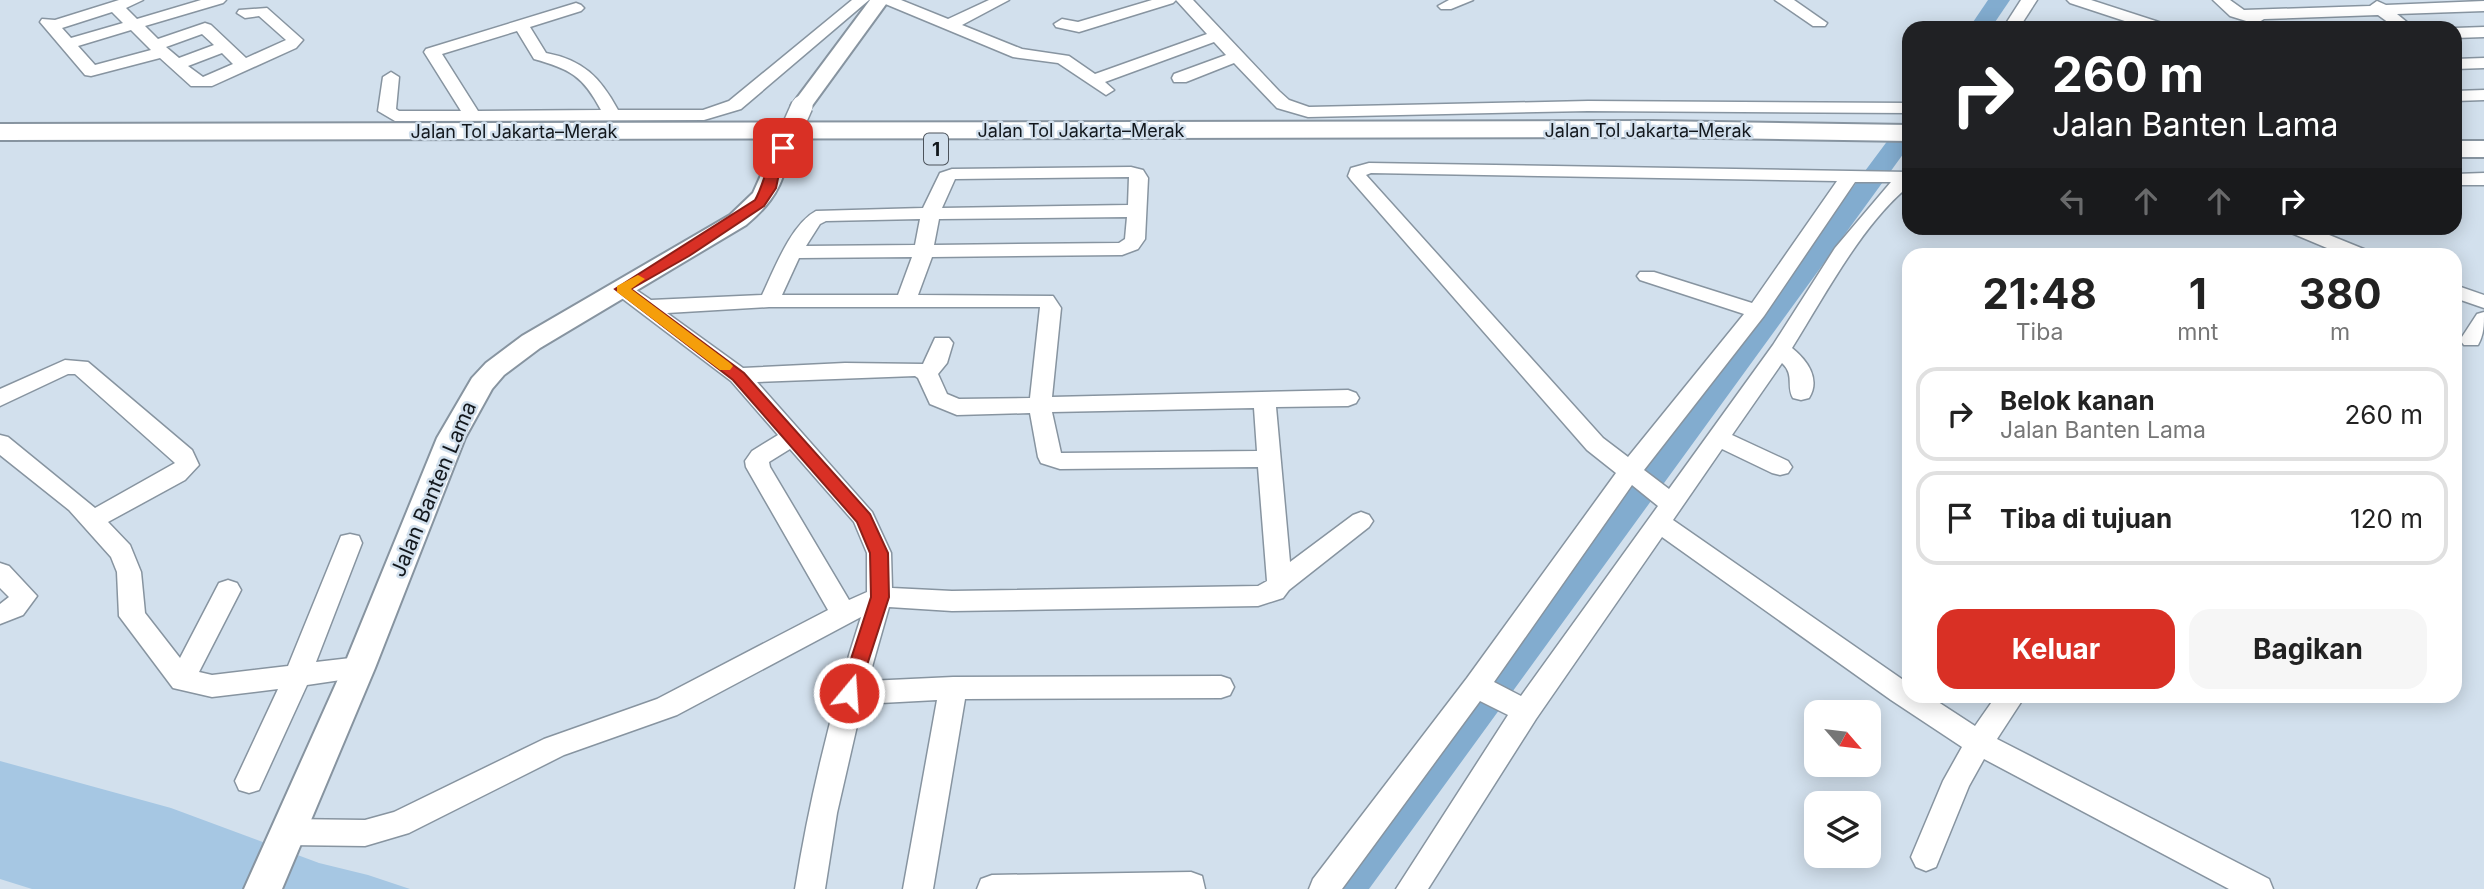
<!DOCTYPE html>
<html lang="id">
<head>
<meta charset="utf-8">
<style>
  body { margin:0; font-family:Inter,sans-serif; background:#f6f6f6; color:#222; height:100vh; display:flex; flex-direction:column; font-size:26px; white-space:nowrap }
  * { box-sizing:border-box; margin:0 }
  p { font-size:23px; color:#767676 }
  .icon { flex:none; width:38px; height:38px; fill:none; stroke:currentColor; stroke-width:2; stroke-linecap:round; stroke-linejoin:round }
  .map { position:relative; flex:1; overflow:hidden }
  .details { position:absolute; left:1902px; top:248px; width:560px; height:455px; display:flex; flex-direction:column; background:#fff; border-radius:21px; box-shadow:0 4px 18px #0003 }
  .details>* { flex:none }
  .top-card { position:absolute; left:1902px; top:21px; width:560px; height:214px; border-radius:21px; box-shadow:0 4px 18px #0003; background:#202124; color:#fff; overflow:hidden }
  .needle { width:46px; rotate:118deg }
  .fabs { position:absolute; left:1804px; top:700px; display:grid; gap:14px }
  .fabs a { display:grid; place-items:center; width:77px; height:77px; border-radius:14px; background:#fff; box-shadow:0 4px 18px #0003; font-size:35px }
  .pin { position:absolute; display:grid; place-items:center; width:60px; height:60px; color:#fff; margin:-30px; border-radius:14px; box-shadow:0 4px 10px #0006 }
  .me { position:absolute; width:77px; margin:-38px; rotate:18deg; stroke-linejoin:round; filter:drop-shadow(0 0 5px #0008) }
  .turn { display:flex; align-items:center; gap:24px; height:147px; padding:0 35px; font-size:32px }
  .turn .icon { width:91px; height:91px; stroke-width:2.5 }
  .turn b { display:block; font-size:49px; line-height:60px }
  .lanes { display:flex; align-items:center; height:66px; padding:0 35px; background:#0003; justify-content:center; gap:35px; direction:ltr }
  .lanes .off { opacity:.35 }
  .eta { display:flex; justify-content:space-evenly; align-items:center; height:119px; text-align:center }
  .eta b { font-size:42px; font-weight:700; line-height:49px }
  .primary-button { display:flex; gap:14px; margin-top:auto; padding:14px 35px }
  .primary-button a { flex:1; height:80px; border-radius:21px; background:#d93025; color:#fff; font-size:28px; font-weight:700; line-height:80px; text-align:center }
  .primary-button a+a { background:#f6f6f6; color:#222 }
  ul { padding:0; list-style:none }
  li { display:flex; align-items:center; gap:21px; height:94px; margin:0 14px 10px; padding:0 21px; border:4px solid #e0e0e0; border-radius:21px }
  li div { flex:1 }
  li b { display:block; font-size:26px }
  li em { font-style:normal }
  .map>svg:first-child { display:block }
  .green { fill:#a6c7e3 }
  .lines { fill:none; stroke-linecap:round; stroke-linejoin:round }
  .river { fill:#82accf; fill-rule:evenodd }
  .minor-casing { stroke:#8794a0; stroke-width:3 }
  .major-casing { stroke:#8794a0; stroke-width:4 }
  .highway-casing { stroke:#8794a0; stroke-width:4 }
  .minor { fill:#fff; fill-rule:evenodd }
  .major { fill:#fff; fill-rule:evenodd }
  .highway { fill:#fff; fill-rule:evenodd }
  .major-bridge-casing { stroke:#8794a0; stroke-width:24; stroke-linecap:butt }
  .major-bridge { stroke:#fff; stroke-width:21 }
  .route { fill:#d93025; stroke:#8d1f18; stroke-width:2 }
  .slow { fill:#f59e0b }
  .labels { text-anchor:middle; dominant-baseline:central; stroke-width:5; stroke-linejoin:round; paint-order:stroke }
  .far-street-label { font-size:18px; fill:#12171c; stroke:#d2e0ed }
  .shield { fill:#d2e0ed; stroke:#4c535b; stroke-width:2 }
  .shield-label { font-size:19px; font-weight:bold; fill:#12171c }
  .street-label { font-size:21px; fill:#12171c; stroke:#d2e0ed }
</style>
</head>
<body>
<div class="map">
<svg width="2484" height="889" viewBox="0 0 2484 889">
  <rect width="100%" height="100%" fill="#d2e0ed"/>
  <!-- green -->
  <path class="green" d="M0 761 171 808 319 863 368 875 410 889H32L0 879Z"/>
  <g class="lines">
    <!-- river -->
    <g class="river">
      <path d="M1988 0H2010L1991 28H1969Z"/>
      <path d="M1909 122V146L1369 889H1323L1329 875 1699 394 1900 124Z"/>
    </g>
    <defs>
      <g id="minor">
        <path d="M119 0H143L126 8 137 19 201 0H226L223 3 145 26 158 39 205 23 211 25 246 58 286 40 259 16 245 18 237 13 239 10 267 8 303 40 296 48 212 86H191L160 58 91 76 85 75 40 22 42 19 55 20ZM112 12 123 23 71 38 62 28ZM131 30 151 50 95 65 78 46ZM202 34 214 45 179 58 166 47ZM222 53 233 64 203 77 188 66Z"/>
        <path d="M852 0H869L741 109 704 120 395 121 378 111 383 77 391 72 399 77 396 109 399 111H461L424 52 426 49 576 3 581 5 584 8 581 11 530 27 546 53C583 60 600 77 618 110H703L729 101ZM517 31 534 59C570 69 583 76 601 110L478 111 442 54Z"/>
        <path d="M880 0H901L948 19 989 0H1009L962 25 1022 49 1069 56 1095 74 1207 34 1176 0H1193L1279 91 1289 100 1309 107 1588 101 1909 103V113L1588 111 1308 117 1277 108 1234 63 1186 82H1174L1172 78 1174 74 1226 55 1214 42 1105 82 1114 90 1106 95 1058 63 1013 57 883 3Z"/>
        <path d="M1152 0H1176L1173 3 1079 32 1056 27 1054 24 1062 19 1078 22Z"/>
        <path d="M1449 0H1473L1451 9H1441L1438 6Z"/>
        <path d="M1775 0H1794L1827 23 1825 26H1813Z"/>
        <path d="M2021 0H2037L2019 28H2003Z"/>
        <path d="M2067 0H2091L2168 25 2170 28H2146L2070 3Z"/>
        <path d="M2213 0H2230L2244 10 2370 6 2377 1 2386 5 2484 1V11L2397 14 2414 28H2396L2378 15 2264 19 2256 24 2230 16Z"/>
        <path d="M2484 27V37L2455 38V28Z"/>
        <path d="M2484 58V68L2455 69V59Z"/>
        <path d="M2484 90V100L2455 101V91Z"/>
        <path d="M1369 163 1909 172V186C1862 224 1824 297 1792 348 1807 360 1821 379 1809 398L1801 400 1793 398C1786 386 1795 375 1782 363L1732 435 1788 461 1792 467 1788 473 1780 475 1772 473 1722 449 1673 520 1909 684V696H1929L1975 726 1996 696H2025L1997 739 2269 879 2273 889H2229L1984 759 1969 786 1936 867 1926 871 1916 867 1911 857 1943 781 1962 747 1891 700 1662 537 1536 719 1428 889H1396L1508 715 1480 701 1342 889H1309L1313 879 1467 678 1616 473 1587 450 1351 180 1348 176 1351 168ZM1371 173 1837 181 1752 303 1654 272H1640L1637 276 1640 280 1744 314 1628 457 1603 438 1366 175ZM1855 182H1891L1835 248 1773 345 1669 489 1644 470 1764 316ZM1632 485 1658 506 1521 696 1494 682Z"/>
        <path d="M1131 167 1143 170 1148 178 1145 239 1138 249 1122 255 932 257 918 295 1053 296 1061 308 1052 397 1348 390 1356 393 1359 398 1356 403 1348 406 1276 407 1290 562 1353 515 1361 512 1369 515 1373 521 1369 527 1289 590 1283 598 1258 606 952 611 889 607 868 681 953 677 1221 676 1230 679 1234 687 1230 695 1221 698 965 699 933 889H903L937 700 862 704 837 813 825 889H795C810 796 832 706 861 617L677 715 564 755 409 833 365 846 288 845 278 841 273 832 278 823 288 819 365 820 394 812 544 739 657 699 828 610 746 467 745 461 752 451 778 435 731 381 615 293 612 289 615 285H629L651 300 762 295C774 270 791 224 816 211L923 208 940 173 952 169ZM1129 177 1128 205 942 208 955 179ZM1127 217 1125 239 1119 243 934 245 939 219ZM920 219 915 245 806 246 820 224 826 221ZM912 257 898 295H782L799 258ZM769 307H1040L1030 398 959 399 947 394 938 374 947 363 953 343 949 338H935L923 364 845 363 743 368 667 313ZM915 376 918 378 930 404 957 415 1030 413 1038 457 1041 463 1060 469 1258 467 1267 581 1258 586 952 591 892 588 891 553 872 512 757 382ZM1254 408 1257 451 1061 453 1052 412ZM790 449 854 522 867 553V592L849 600 770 467 769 462Z"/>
        <path d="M2484 173V185H2455V174Z"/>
        <path d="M2286 228H2312L2371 252 2373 256H2346L2289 232Z"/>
        <path d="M2455 285 2484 295V308L2455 298Z"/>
        <path d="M2484 312C2484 325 2484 334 2478 345H2464L2460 340 2477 314Z"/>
        <path d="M65 360 88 362 192 450 199 465 185 480 108 522 130 545 141 572 145 613 180 658 219 583 228 580 237 583 241 590 199 672 212 675 288 666 341 536 350 534 359 536 362 543 316 662 359 657 368 660 372 668 368 676 307 685 259 790 249 793 239 790 235 781 278 689 212 697 173 688 119 616 117 572 111 557 69 510 0 455V435L8 437 95 508 175 463 75 374H68L0 406V389Z"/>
        <path d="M0 563 9 566 37 596 23 615 0 624V604L9 597 0 588Z"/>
        <path d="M1191 872 1202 876 1205 889H977L981 879 992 875Z"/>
      </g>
      <g id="major">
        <path d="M870 0H889L809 110H795L791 106Z"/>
        <path d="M774 162 782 164 785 169C779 193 765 209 746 225L540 348 504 375 492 389 465 438 375 668 282 889H244L343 668 437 438 472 378 486 363 522 336 730 215 753 193 766 164Z"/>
      </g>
      <g id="highway">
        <path d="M1652 121 1909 125V141L1652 137 0 140V124Z"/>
        <rect x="2455" y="141" width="29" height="16"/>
      </g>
    </defs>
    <!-- minor casing -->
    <use href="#minor" class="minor-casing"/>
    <!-- major casing -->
    <use href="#major" class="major-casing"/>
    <!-- highway casing -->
    <use href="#highway" class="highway-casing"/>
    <!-- minor -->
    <use href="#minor" class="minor"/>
    <!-- major -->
    <use href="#major" class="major"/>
    <!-- highway -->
    <use href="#highway" class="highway"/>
    <defs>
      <path id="major-bridge" d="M774 169 802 106"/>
    </defs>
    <!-- major-bridge casing -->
    <use href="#major-bridge" class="major-bridge-casing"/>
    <!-- major-bridge -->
    <use href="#major-bridge" class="major-bridge"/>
  </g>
  <!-- route -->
  <path class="route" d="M783 144 790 148 780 169 776 188 764 206 689 256 631 289 744 373 870 514 888 553 889 597 858 693 856 698 849 701 842 698 840 693 871 597 870 553 857 522 733 380 615 289 755 200C764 186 769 151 783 144Z"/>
  <!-- slow -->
  <path class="slow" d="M638 275 645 279 631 289 730 363 733 366 730 370H720L617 292V286Z"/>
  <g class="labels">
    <!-- far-street labels -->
    <g class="far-street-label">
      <text x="1081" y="130">Jalan Tol Jakarta–Merak</text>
      <text x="1648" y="130">Jalan Tol Jakarta–Merak</text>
      <text x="514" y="131">Jalan Tol Jakarta–Merak</text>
    </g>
    <!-- shield labels -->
    <rect class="shield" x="924" y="133.5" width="24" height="31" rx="5"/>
    <g class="shield-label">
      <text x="936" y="149">1</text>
    </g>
    <!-- street labels -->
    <g class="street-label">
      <text transform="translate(433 489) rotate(-67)">Jalan Banten Lama</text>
    </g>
  </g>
</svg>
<div class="fabs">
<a><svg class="needle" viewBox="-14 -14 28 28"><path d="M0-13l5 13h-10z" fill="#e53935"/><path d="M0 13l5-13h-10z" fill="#767676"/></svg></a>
<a><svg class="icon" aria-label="layers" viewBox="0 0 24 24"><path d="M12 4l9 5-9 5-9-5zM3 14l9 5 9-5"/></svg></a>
</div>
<div class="pin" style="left:783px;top:148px;background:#d93025"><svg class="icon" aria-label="arrive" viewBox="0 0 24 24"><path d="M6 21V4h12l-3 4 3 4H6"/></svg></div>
<svg class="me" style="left:849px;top:693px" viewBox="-20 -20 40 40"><circle r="17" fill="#d93025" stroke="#fff" stroke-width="3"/><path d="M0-11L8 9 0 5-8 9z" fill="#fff"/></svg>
<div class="top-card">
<div class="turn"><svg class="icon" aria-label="right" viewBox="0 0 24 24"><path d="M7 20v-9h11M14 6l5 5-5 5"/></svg><div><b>260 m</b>Jalan Banten Lama</div></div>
<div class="lanes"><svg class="icon off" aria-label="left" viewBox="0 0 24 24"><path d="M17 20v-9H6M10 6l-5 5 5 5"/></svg><svg class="icon off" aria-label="ahead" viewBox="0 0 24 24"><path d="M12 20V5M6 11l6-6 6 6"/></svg><svg class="icon off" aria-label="ahead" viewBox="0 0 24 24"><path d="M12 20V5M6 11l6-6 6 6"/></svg><svg class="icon" aria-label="right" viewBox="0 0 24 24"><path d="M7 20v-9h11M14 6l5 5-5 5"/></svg></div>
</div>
<section class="details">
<div class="eta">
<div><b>21:48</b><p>Tiba</p></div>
<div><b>1</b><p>mnt</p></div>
<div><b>380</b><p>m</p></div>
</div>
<ul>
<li><svg class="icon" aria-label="right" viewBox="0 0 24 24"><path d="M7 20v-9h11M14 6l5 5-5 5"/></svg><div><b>Belok kanan</b><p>Jalan Banten Lama</p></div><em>260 m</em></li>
<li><svg class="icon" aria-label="arrive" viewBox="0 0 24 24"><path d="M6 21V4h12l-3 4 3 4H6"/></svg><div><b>Tiba di tujuan</b></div><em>120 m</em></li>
</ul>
<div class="primary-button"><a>Keluar</a><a>Bagikan</a></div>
</section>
</div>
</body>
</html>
